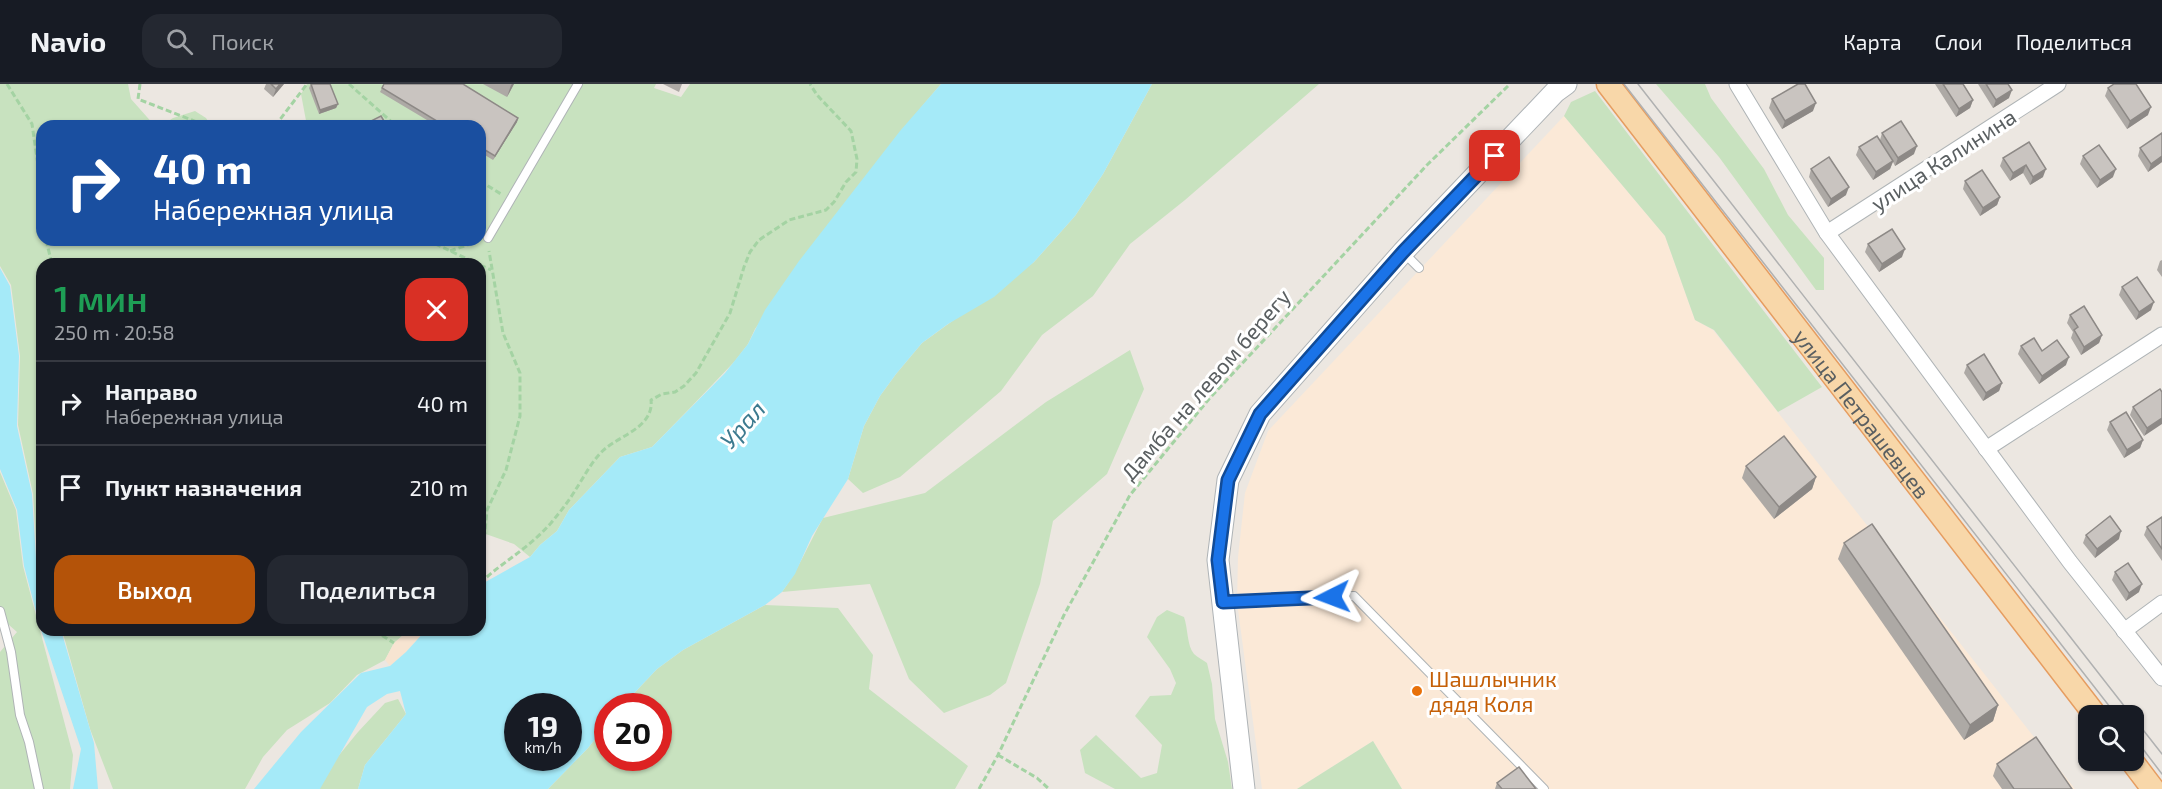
<!DOCTYPE html>
<html lang="ru">
<head>
<meta charset="utf-8">
<style>
  body { margin:0; font-family:"Exo 2",sans-serif; background:#242831; color:#f1f3f6; height:100vh; display:flex; flex-direction:column; font-size:22px; white-space:nowrap }
  * { box-sizing:border-box; margin:0 }
  p { font-size:20px; color:#9ea1a6 }
  .icon { flex:none; width:33px; height:33px; fill:none; stroke:currentColor; stroke-width:2; stroke-linecap:round; stroke-linejoin:round }
  .map { position:relative; flex:1; overflow:hidden }
  .side { position:absolute; left:36px; top:174px; width:450px; height:378px; display:flex; flex-direction:column; background:#171b24; border-radius:18px; box-shadow:0 2px 4px #0004 }
  .side>* { flex:none }
  .guide { position:absolute; left:36px; top:36px; width:450px; height:126px; border-radius:18px; box-shadow:0 2px 4px #0004; background:#1a4fa0; color:#fff; overflow:hidden }
  .fabs { position:absolute; left:2078px; top:621px; display:grid; gap:12px }
  .fabs a { display:grid; place-items:center; width:66px; height:66px; border-radius:12px; background:#171b24; box-shadow:0 2px 4px #0004; font-size:30px }
  .speed { position:absolute; left:504px; top:609px; display:flex; gap:12px; font-size:30px; font-weight:700; text-align:center }
  .speed>* { display:grid; place-content:center; width:78px; height:78px; border-radius:50%; background:#171b24; box-shadow:0 2px 4px #0004; line-height:1 }
  .speed small { font-size:15px; font-weight:400 }
  .speed .limit { border:9px solid #d22; background:#fff; color:#111 }
  .pin { position:absolute; display:grid; place-items:center; width:51px; height:51px; color:#fff; margin:-26px; border-radius:12px; box-shadow:0 3px 9px #0006 }
  .me { position:absolute; width:66px; margin:-33px; rotate:267deg; stroke-linejoin:round; filter:drop-shadow(0 0 4px #0008) }
  .turn { display:flex; align-items:center; gap:21px; height:126px; padding:0 18px; font-size:27px }
  .turn .icon { width:78px; height:78px; stroke-width:2.5 }
  .turn b { display:block; font-size:42px; line-height:51px }
  .round { display:grid; place-items:center; flex:none; width:63px; height:63px; border-radius:18px; background:#242831 }
  .headline { display:flex; align-items:center; justify-content:space-between; height:102px; padding:0 18px }
  h1 { font-size:36px; font-weight:600; line-height:45px; color:#1e9e55 }
  .action { display:flex; gap:12px; margin-top:auto; padding:12px 18px }
  .action a { flex:1; height:69px; border-radius:18px; background:#b45309; color:#fff; font-size:24px; font-weight:600; line-height:69px; text-align:center }
  .action a+a { background:#242831; color:#f1f3f6 }
  ul { padding:0; list-style:none }
  li { display:flex; align-items:center; gap:18px; height:84px; padding:0 18px; border-top:2px solid #363941 }
  li div { flex:1 }
  li b { display:block; font-size:22px }
  li em { font-style:normal }
  header { display:flex; align-items:center; gap:36px; box-sizing:border-box; height:84px; padding:0 30px; background:#171b24; border-bottom:2px solid #363941 }
  header strong { font-size:28px }
  nav { display:flex; gap:33px; margin-inline-start:auto; font-size:21px }
  .search { width:420px; height:54px; background:#242831; display:flex; align-items:center; gap:15px; box-sizing:border-box; padding:0 21px; border-radius:18px; color:#9ea1a6; font-size:22px }
  .map>svg:first-child { display:block }
  .commercial { fill:#fbe9d7 }
  .green { fill:#c8e2bf }
  .sand { fill:#f7e4d1 }
  .water { fill:#a5eaf8; fill-rule:evenodd }
  .lines { fill:none; stroke-linecap:round; stroke-linejoin:round }
  .service-casing { stroke:#afb4b6; stroke-width:10 }
  .minor-casing { stroke:#afb4b6; stroke-width:17 }
  .secondary-casing { stroke:#aeb3b6; stroke-width:23 }
  .primary-casing { stroke:#e69d60; stroke-width:25 }
  .path { stroke:#a4d3a3; stroke-width:3; stroke-dasharray:6 3; stroke-linecap:butt }
  .service { stroke:#fff; stroke-width:8 }
  .minor { stroke:#fff; stroke-width:15 }
  .secondary { stroke:#fff; stroke-width:21 }
  .primary { stroke:#f8d7a9; stroke-width:22 }
  .tram { stroke:#b0b1b1; stroke-width:1.5 }
  .wall { fill:#ada9a5 }
  .shaded-wall { fill:#8d8986 }
  .building { fill:#c9c4c0; stroke:#8d8986; stroke-width:1.5 }
  .route-casing { stroke:#114b97; stroke-width:15 }
  .route { stroke:#1a73e8; stroke-width:10 }
  .food-dot { fill:#e8710a; stroke:#fff; stroke-width:2 }
  .labels { text-anchor:middle; dominant-baseline:central; stroke-width:6; stroke-linejoin:round; paint-order:stroke }
  .street-label { font-size:22px; fill:#5a5f61; stroke:#fff }
  .food-label { font-size:22px; fill:#c56008; stroke:#fff; text-anchor:start }
  .water-label { font-size:24px; font-style:italic; fill:#3c7a8f; stroke:#fff }
</style>
</head>
<body>
<header>
<strong>Navio</strong>
<div class="search"><svg class="icon" aria-label="search" viewBox="0 0 24 24"><circle cx="10" cy="10" r="6"/><path d="M15 15l6 6"/></svg>Поиск</div>
<nav><a>Карта</a><a>Слои</a><a>Поделиться</a></nav>
</header>
<div class="map">
<svg width="2162" height="705" viewBox="0 0 2162 705">
  <rect width="100%" height="100%" fill="#ece7e1"/>
  <!-- commercial -->
  <path class="commercial" d="M1564 32 1665 152 1695 236 1713 246 2075 705H1402L1373 657 1297 705H1262L1237 518 1238 473 1245 409 1268 347Z"/>
  <!-- green -->
  <g class="green">
    <path d="M0 0H128L131 15 155 42H42V156H480V42H307L301 10 307 0H383L398 5 404 0H656L654 4 681 13 690 0H941C874 78 815 161 755 245L748 260 735 277 692 322 652 363 620 373 569 426 557 447 540 461 530 473 514 460 480 448V180H42V487L37 474 33 410 18 341 20 272 11 201 0 182Z"/>
    <path d="M1152 0H1319L1185 116 1130 160 1093 212 1042 251 1001 307 900 393 863 409 848 395 864 342 880 312 896 290 922 259 1034 178 1075 132 1103 90Z"/>
    <path d="M1656 0H1705L1711 14 1764 85 1788 131 1824 174V206H1816L1719 73Z"/>
    <path d="M1595 7 1822 303 1778 328 1714 246 1695 236 1665 152 1564 32 1571 18Z"/>
    <path d="M195 27 206 34 211 42H161L173 34Z"/>
    <path d="M1130 266 1144 305 1107 390 1053 437 1040 500 1006 599 990 611 944 629 909 595 870 500 782 508C799 485 809 459 823 434L925 409 1046 318Z"/>
    <path d="M0 388 16 426 23 482 73 671 70 705H0V568L17 548 0 533Z"/>
    <path d="M765 521 838 524 873 571 869 605 968 682 955 705H548L588 664 607 640 608 674H658V622H622L657 585 683 566Z"/>
    <path d="M1167 526 1184 533C1188 544 1187 562 1194 570 1197 573 1203 576 1207 579L1212 600 1215 635 1228 678 1232 705H1115L1085 689 1080 666 1096 651 1141 694 1157 689 1162 661 1135 632 1150 612 1171 611 1176 599 1170 585 1147 553 1157 533Z"/>
    <path d="M62 546H409L394 559 385 576 357 591 330 619 287 646 263 673 245 705H113L90 645Z"/>
    <path d="M398 615 406 630 365 681 358 705H315L331 681 358 648 385 619Z"/>
    <path d="M1373 657 1402 705H1297Z"/>
  </g>
  <!-- sand -->
  <path class="sand" d="M409 546H426L406 568 390 582 385 576 394 559Z"/>
  <!-- water -->
  <g class="water">
    <path d="M941 0H1152L1103 90 1075 132 1034 178 994 213 948 240 922 259 896 290 880 312 864 342 848 395 812 452 795 490 782 508 765 521 683 566 657 585 622 622H608L607 640 588 664 548 705H358L365 681 406 630 400 607 387 610 367 623 320 705H254L301 648 361 589 390 582 406 568 426 546H480V501L530 473 540 461 557 447 569 426 620 373 652 363 725 289 748 260 765 226 799 177 900 47ZM518 622H568V674H518Z"/>
    <path d="M0 184 10 202 19 272 17 342 32 410 36 474 42 490V546H61L94 659 98 705H73L81 665 40 543 24 482 17 426 0 385Z"/>
  </g>
  <g class="lines">
    <defs>
      <g id="service">
        <path d="M488 154 578 0"/>
        <path d="M1403 168 1419 184"/>
        <path d="M1224 518 1354 512 1544 705"/>
        <path d="M0 527 11 568 20 631 29 658 39 705"/>
      </g>
      <g id="minor">
        <path d="M1737 0 1827 149 2070 478 2162 594"/>
        <path d="M1827 149 2058 0"/>
        <path d="M1986 365 2162 251"/>
        <path d="M2124 547 2162 519"/>
      </g>
      <path id="secondary" d="M1244 705 1218 476 1228 396 1260 330 1403 168 1555 8 1566 0"/>
      <g id="primary">
        <path id="s1" d="M1608 0 2096 632"/>
        <path d="M2131 676 2153 705"/>
      </g>
    </defs>
    <!-- service casing -->
    <use href="#service" class="service-casing"/>
    <!-- minor casing -->
    <use href="#minor" class="minor-casing"/>
    <!-- secondary casing -->
    <use href="#secondary" class="secondary-casing"/>
    <!-- primary casing -->
    <use href="#primary" class="primary-casing"/>
    <!-- path -->
    <g class="path">
      <path d="M7 0 32 40 38 81V123L42 139"/>
      <path d="M140 0 138 15 207 42"/>
      <path d="M349 0 396 42"/>
      <path d="M275 42 307 0"/>
      <path d="M480 97 501 110"/>
      <path d="M46 156 52 180"/>
      <path d="M427 156 478 180"/>
      <path d="M450 167 476 158"/>
      <path d="M480 181 491 186"/>
      <path d="M480 499C505 476 528 465 551 439 560 428 569 417 576 405 584 393 594 373 606 364 622 351 654 342 651 316L662 310 675 308 684 302 696 289 730 229 744 183 750 168 759 156 789 136 826 126 834 118 846 98 856 88 857 75 851 47 817 11 810 0"/>
      <path d="M480 499 487 426 506 386 520 332V289L503 249 489 167"/>
      <path d="M338 546 378 549 394 559"/>
      <path d="M998 671 1037 694 1049 705"/>
      <path d="M979 705 998 671 1064 531 1130 411 1209 315 1427 81 1510 0"/>
    </g>
    <!-- service -->
    <use href="#service" class="service"/>
    <!-- minor -->
    <use href="#minor" class="minor"/>
    <!-- secondary -->
    <use href="#secondary" class="secondary"/>
    <!-- primary -->
    <use href="#primary" class="primary"/>
    <!-- tram -->
    <g class="tram">
      <path d="M1624 0 2117 632"/>
      <path d="M1638 0 2132 632"/>
      <path d="M2133 633 2162 670"/>
      <path d="M2133 652 2162 690"/>
    </g>
  </g>
  <!-- wall -->
  <g class="wall">
    <path d="M266 0H284L273 13 264 5Z"/>
    <path d="M311 0 338 20 336 24 319 30 309 4Z"/>
    <path d="M483 0H514L507 13Z"/>
    <path d="M663 0H682L679 8Z"/>
    <path d="M1935 0H1963L1973 16 1970 24 1956 33Z"/>
    <path d="M1978 0H2008L2009 14 1993 24Z"/>
    <path d="M382 4 518 34 517 38 493 76 480 68V42H437L380 8Z"/>
    <path d="M2108 4 2148 31 2127 45 2105 12Z"/>
    <path d="M1772 15 1813 27 1782 45 1769 24Z"/>
    <path d="M1882 49 1914 70 1895 82 1893 78 1890 85 1873 96 1856 71 1859 63 1880 56Z"/>
    <path d="M2029 58 2043 93 2030 101 2023 89 2010 97 2000 82 2003 74Z"/>
    <path d="M2140 64 2162 78 2148 88 2138 72Z"/>
    <path d="M2083 72 2113 93 2097 104 2080 80Z"/>
    <path d="M1811 85 1846 111 1828 123 1809 93Z"/>
    <path d="M1965 97 2000 113 1997 121 1980 132 1963 105Z"/>
    <path d="M1868 160 1902 173 1879 188 1865 168Z"/>
    <path d="M2162 176V193L2157 186 2160 177Z"/>
    <path d="M2122 203 2151 226 2136 236 2119 211Z"/>
    <path d="M2070 231 2102 251 2099 259 2081 271 2071 254 2073 248 2067 239Z"/>
    <path d="M2021 262 2042 267 2066 281 2039 300 2018 270Z"/>
    <path d="M1967 281 2002 299 1999 307 1983 317 1964 289Z"/>
    <path d="M2162 308 2144 352 2130 331 2133 323Z"/>
    <path d="M2110 338 2143 356 2140 364 2124 374 2107 346Z"/>
    <path d="M1746 382 1816 393 1812 405 1774 435 1742 394Z"/>
    <path d="M2162 433V477L2144 451 2147 443Z"/>
    <path d="M2086 451 2119 455 2095 474 2083 459Z"/>
    <path d="M1844 459 1998 621 1993 637 1964 656 1838 475Z"/>
    <path d="M2115 488 2139 508 2126 517 2112 496Z"/>
    <path d="M1997 680 2072 705H2002L1993 692Z"/>
    <path d="M1497 699 1536 705H1495Z"/>
  </g>
  <!-- shaded-wall -->
  <g class="shaded-wall">
    <path d="M280 0H284L273 13 276 5Z"/>
    <path d="M512 0H514L507 13 511 1Z"/>
    <path d="M2012 6 2009 14 1993 24 1996 16Z"/>
    <path d="M1973 16 1970 24 1956 33 1959 25Z"/>
    <path d="M1816 19 1813 27 1782 45 1785 37Z"/>
    <path d="M338 20 336 24 319 30 320 26Z"/>
    <path d="M2151 23 2148 31 2127 45 2130 37Z"/>
    <path d="M518 34 517 38 493 76 495 72Z"/>
    <path d="M1917 62 1914 70 1895 82 1898 74Z"/>
    <path d="M2162 72V78L2148 88 2151 80Z"/>
    <path d="M1893 77 1890 85 1873 96 1876 88Z"/>
    <path d="M2026 81 2023 89 2010 97 2013 89Z"/>
    <path d="M2046 85 2043 93 2030 101 2033 93Z"/>
    <path d="M2116 85 2113 93 2097 104 2100 96Z"/>
    <path d="M1849 103 1846 111 1828 123 1831 115Z"/>
    <path d="M2000 113 1997 121 1980 132 1983 124Z"/>
    <path d="M1905 165 1902 173 1879 188 1882 180Z"/>
    <path d="M2154 218 2151 226 2136 236 2139 228Z"/>
    <path d="M2102 251 2099 259 2081 271 2084 263Z"/>
    <path d="M2069 273 2066 281 2039 300 2042 292Z"/>
    <path d="M2002 299 1999 307 1983 317 1986 309Z"/>
    <path d="M2162 334V340L2144 352 2147 344Z"/>
    <path d="M2143 356 2140 364 2124 374 2127 366Z"/>
    <path d="M1816 393 1812 405 1774 435 1779 423Z"/>
    <path d="M2121 447 2119 455 2095 474 2097 465Z"/>
    <path d="M2142 500 2139 508 2126 517 2129 509Z"/>
    <path d="M1998 621 1993 637 1964 656 1970 641Z"/>
  </g>
  <!-- building -->
  <g class="building">
    <path d="M271 0H280L276 5Z"/>
    <path d="M311 0H330L338 20 320 26Z"/>
    <path d="M384 0H463L518 34 495 72 480 63V42H445L382 4Z"/>
    <path d="M1798 0H1805L1816 19 1785 37 1772 15Z"/>
    <path d="M1943 0H1963L1973 16 1959 25Z"/>
    <path d="M1986 0H2008L2012 6 1996 16Z"/>
    <path d="M2114 0H2136L2151 23 2130 37 2108 4Z"/>
    <path d="M381 32 387 42H366L365 40Z"/>
    <path d="M1901 37 1917 62 1898 74 1882 49Z"/>
    <path d="M2162 49V72L2151 80 2140 64Z"/>
    <path d="M1877 52 1893 77 1876 88 1859 63Z"/>
    <path d="M2029 58 2046 85 2033 93 2026 81 2013 89 2003 74Z"/>
    <path d="M2099 61 2116 85 2100 96 2083 72Z"/>
    <path d="M1829 73 1849 103 1831 115 1811 85Z"/>
    <path d="M1982 86 2000 113 1983 124 1965 97Z"/>
    <path d="M1892 145 1905 165 1882 180 1868 160Z"/>
    <path d="M2137 193 2154 218 2139 228 2122 203Z"/>
    <path d="M480 195 484 198 480 206Z"/>
    <path d="M2084 222 2102 251 2084 263 2074 246 2078 243 2070 231Z"/>
    <path d="M2034 254 2042 267 2057 256 2069 273 2042 292 2021 262Z"/>
    <path d="M1984 270 2002 299 1986 309 1967 281Z"/>
    <path d="M2160 305 2162 308V334L2147 344 2133 323Z"/>
    <path d="M2126 328 2143 356 2127 366 2110 338Z"/>
    <path d="M1784 352 1816 393 1779 423 1746 382Z"/>
    <path d="M2110 432 2121 447 2097 465 2086 451Z"/>
    <path d="M2162 433V465L2147 443Z"/>
    <path d="M1872 440 1998 621 1970 641 1844 459Z"/>
    <path d="M2128 479 2142 500 2129 509 2115 488Z"/>
    <path d="M2036 653 2072 705H2014L1997 680Z"/>
    <path d="M1519 683 1536 705H1502L1497 699Z"/>
  </g>
  <g class="lines">
    <defs>
      <path id="route" d="M1332 513 1223 518 1218 476 1228 396 1260 330 1403 168 1495 72"/>
    </defs>
    <!-- route casing -->
    <use href="#route" class="route-casing"/>
    <!-- route -->
    <use href="#route" class="route"/>
  </g>
  <!-- markers -->
  <circle class="food-dot" cx="1417" cy="607" r="6"/>
  <g class="labels">
    <!-- street labels -->
    <g class="street-label">
      <text transform="translate(1943 75) rotate(-33)">улица Калинина</text>
      <text transform="translate(1205 300) rotate(-49)">Дамба на левом берегу</text>
      <text stroke="none"><textPath href="#s1" startOffset="416">улица Петрашевцев</textPath></text>
    </g>
    <!-- food labels -->
    <g class="food-label">
      <text x="1429" y="594">Шашлычник<tspan x="1429" dy="25">дядя Коля</tspan></text>
    </g>
    <!-- water labels -->
    <g class="water-label">
      <text transform="translate(742 340) rotate(-48)">Урал</text>
    </g>
  </g>
</svg>
<div class="fabs">
<a><svg class="icon" aria-label="search" viewBox="0 0 24 24"><circle cx="10" cy="10" r="6"/><path d="M15 15l6 6"/></svg></a>
</div>
<div class="speed"><div>19<small>km/h</small></div><div class="limit">20</div></div>
<div class="pin" style="left:1495px;top:72px;background:#d93025"><svg class="icon" aria-label="arrive" viewBox="0 0 24 24"><path d="M6 21V4h12l-3 4 3 4H6"/></svg></div>
<svg class="me" style="left:1332px;top:513px" viewBox="-20 -20 40 40"><path d="M0-17L14 15 0 8-14 15z" fill="#1a73e8" stroke="#fff" stroke-width="4"/></svg>
<div class="guide">
<div class="turn"><svg class="icon" aria-label="right" viewBox="0 0 24 24"><path d="M7 20v-9h11M14 6l5 5-5 5"/></svg><div><b>40 m</b>Набережная улица</div></div>
</div>
<section class="side">
<div class="headline"><div><h1>1 мин</h1><p>250 m · 20:58</p></div><a class="round" style="background:#d93025;color:#fff"><svg class="icon" aria-label="close" viewBox="0 0 24 24"><path d="M6 6l12 12M18 6L6 18"/></svg></a></div>
<ul>
<li><svg class="icon" aria-label="right" viewBox="0 0 24 24"><path d="M7 20v-9h11M14 6l5 5-5 5"/></svg><div><b>Направо</b><p>Набережная улица</p></div><em>40 m</em></li>
<li><svg class="icon" aria-label="arrive" viewBox="0 0 24 24"><path d="M6 21V4h12l-3 4 3 4H6"/></svg><div><b>Пункт назначения</b></div><em>210 m</em></li>
</ul>
<div class="action"><a>Выход</a><a>Поделиться</a></div>
</section>
</div>
</body>
</html>
